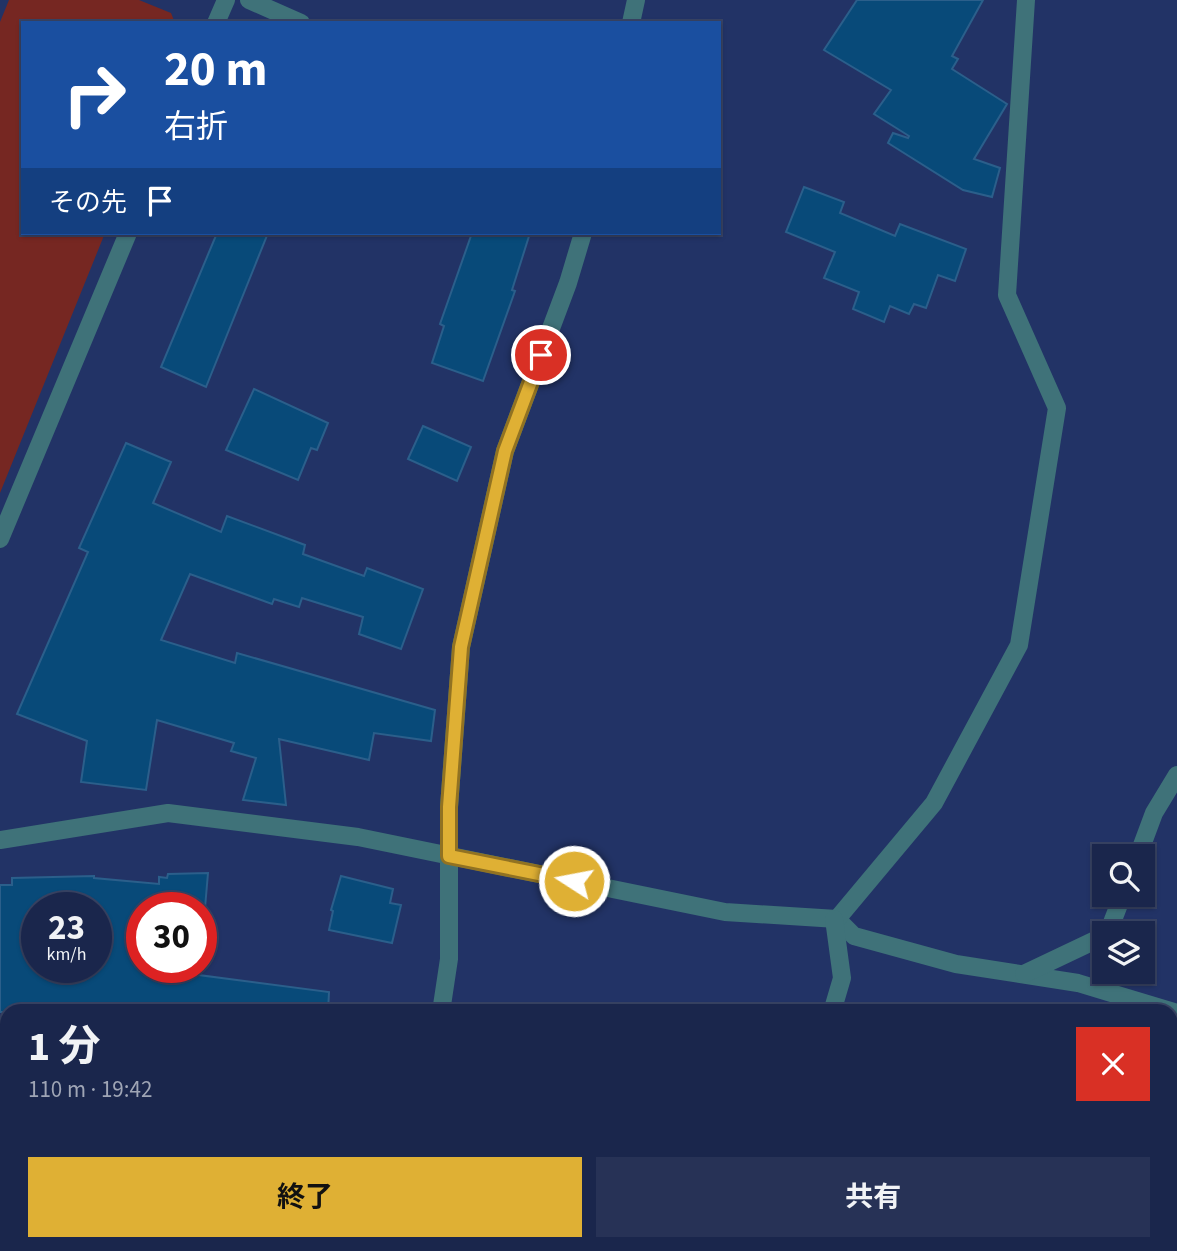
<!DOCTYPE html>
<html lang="ja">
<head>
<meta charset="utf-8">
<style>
  body { margin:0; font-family:"Source Sans 3","Noto Sans JP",sans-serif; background:#273256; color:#f1f3f6; height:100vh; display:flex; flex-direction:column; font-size:26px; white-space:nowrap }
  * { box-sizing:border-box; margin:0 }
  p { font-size:23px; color:#9fa5b5 }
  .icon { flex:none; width:38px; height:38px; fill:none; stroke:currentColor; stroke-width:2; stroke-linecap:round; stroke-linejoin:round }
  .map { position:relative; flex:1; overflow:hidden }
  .details { position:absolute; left:0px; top:1004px; width:1178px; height:247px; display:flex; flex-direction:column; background:#1a264c; border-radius:21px 21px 0 0; box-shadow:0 2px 5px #0004,0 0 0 2px #384364 }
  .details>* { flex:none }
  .top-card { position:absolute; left:21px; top:21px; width:700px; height:214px; border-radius:0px; box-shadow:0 2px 5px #0004,0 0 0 2px #384364; background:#1a4fa0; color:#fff; overflow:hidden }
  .fabs { position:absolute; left:1092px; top:844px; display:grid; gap:14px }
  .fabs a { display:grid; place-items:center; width:63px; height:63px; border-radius:0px; background:#1a264c; box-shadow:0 2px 5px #0004,0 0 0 2px #384364; font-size:35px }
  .speed { position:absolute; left:21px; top:892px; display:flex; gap:14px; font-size:35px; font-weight:700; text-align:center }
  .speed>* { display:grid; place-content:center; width:91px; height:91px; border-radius:50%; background:#1a264c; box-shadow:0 2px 5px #0004,0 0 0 2px #384364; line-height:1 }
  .speed small { font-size:18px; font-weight:400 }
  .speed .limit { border:10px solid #d22; background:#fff; color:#111 }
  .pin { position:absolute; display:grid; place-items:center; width:60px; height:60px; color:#fff; margin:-30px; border:4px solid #fff; border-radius:50%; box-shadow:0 2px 7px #0007 }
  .me { position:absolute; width:77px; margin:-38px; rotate:281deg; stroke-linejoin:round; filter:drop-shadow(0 0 5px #0008) }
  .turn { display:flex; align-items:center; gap:24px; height:147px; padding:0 28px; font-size:32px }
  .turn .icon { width:91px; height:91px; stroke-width:2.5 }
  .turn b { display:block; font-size:49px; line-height:60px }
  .then { display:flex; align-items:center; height:66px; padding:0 28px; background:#0003; gap:14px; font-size:26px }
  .round { display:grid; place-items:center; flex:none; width:74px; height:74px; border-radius:0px; background:#273256 }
  .summary { display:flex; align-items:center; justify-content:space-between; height:119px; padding:0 28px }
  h1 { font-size:42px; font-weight:700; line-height:52px }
  .action { display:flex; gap:14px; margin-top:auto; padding:14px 28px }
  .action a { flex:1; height:80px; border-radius:0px; background:#dfb034; color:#111; font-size:28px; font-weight:700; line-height:80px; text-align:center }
  .action a+a { background:#273256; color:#f1f3f6 }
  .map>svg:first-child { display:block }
  .green { fill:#762722 }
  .building { fill:#084a79; stroke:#2b5f8b; stroke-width:2; fill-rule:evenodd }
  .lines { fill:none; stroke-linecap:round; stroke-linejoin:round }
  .minor { stroke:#3f7279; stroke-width:18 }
  .tertiary { stroke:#3f7279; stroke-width:18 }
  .primary { stroke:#2fabba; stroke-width:18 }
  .route-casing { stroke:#917222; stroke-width:18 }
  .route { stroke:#dfb034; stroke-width:12 }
</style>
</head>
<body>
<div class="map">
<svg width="1177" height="1251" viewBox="0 0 1177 1251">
  <rect width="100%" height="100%" fill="#236"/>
  <!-- green -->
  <path class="green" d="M9 0H139L171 13 175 23H23V233H105L0 493V22Z"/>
  <!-- building -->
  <g class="building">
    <path d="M857 0H983L952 56 958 59 952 69 1007 104 974 159 1000 168 992 197 963 190 888 143 893 133 908 138 909 136 874 114 891 90 824 50Z"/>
    <path d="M804 187 844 202 840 213 895 236 900 224 966 249 955 281 938 275 926 308 914 304 909 314 890 306 884 322 853 309 859 292 824 278 835 252 786 232Z"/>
    <path d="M217 233H268L206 387 161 367Z"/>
    <path d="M472 233H530L512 290 515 291 483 381 432 363 444 326 440 324Z"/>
    <path d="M254 389 328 423 317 450 311 448 298 480 226 450Z"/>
    <path d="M423 426 471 447 457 481 408 459Z"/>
    <path d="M126 443 171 462 153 503 221 532 227 516 305 545 303 554 364 576 367 568 423 589 401 649 359 634 363 617 302 598 299 607 274 599 272 604 190 574 161 640 235 663 237 653 435 710 431 741 374 733 369 760 279 739 286 805 243 800 256 758 231 751 234 743 157 720 146 790 81 782 87 741 17 714 88 552 79 548Z"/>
    <path d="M208 873 205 908H142V968H199V975L329 992 328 1012H0V885H12V878L94 876V878L159 884V877L167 878 168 874ZM37 908H96V968H37Z"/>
    <path d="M341 876 393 889 390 903 401 905 392 943 329 930 333 911 331 910Z"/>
  </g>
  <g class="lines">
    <!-- minor -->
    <g class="minor">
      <path d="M216 23 226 0"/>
      <path d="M631 23 636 0"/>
      <path d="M0 539 128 233"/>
      <path d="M0 840 168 813 358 837 725 912 837 919 854 936 956 964 1078 983 1177 1013"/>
      <path d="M1138 856 1154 813 1177 775"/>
      <path d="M837 919 934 803 1019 645 1057 408 1007 295 1026 0"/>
      <path d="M1108 933 1123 894"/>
      <path d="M1024 974 1104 936"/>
      <path d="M441 1012 449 959V807L461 647 505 451 568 283 583 233"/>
      <path d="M832 1012 842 978 834 919"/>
      <path d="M0 1156 7 1157"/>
      <path d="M296 1244 340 1251"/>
    </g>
    <!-- tertiary -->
    <path class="tertiary" d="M249 0 301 23"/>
    <!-- primary -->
    <g class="primary">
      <path d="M0 1112 7 1113"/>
      <path d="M781 1244 821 1251"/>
    </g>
  </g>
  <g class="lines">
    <defs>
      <path id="route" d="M541 355 505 451 461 647 449 807V856L574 881"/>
    </defs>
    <!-- route casing -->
    <use href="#route" class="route-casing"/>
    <!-- route -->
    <use href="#route" class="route"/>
  </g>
</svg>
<div class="fabs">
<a><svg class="icon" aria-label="search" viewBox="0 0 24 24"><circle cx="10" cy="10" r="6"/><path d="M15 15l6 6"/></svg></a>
<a><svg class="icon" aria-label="layers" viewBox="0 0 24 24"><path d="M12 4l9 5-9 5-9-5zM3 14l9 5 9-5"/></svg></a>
</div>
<div class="speed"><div>23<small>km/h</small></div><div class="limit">30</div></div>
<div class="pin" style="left:541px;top:355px;background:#d93025"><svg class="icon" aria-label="arrive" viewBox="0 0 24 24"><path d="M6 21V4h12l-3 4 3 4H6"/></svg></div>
<svg class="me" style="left:574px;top:881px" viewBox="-20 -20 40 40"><circle r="17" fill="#dfb034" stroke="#fff" stroke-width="3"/><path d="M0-11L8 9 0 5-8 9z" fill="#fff"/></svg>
<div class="top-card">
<div class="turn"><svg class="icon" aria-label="right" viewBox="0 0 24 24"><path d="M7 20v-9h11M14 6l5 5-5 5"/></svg><div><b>20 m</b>右折</div></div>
<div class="then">その先<svg class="icon" aria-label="arrive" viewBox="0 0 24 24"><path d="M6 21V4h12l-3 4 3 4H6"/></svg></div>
</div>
<section class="details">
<div class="summary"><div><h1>1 分</h1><p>110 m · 19:42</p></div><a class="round" style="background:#d93025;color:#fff"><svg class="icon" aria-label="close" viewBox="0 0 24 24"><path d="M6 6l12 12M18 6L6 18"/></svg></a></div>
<div class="action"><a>終了</a><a>共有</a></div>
</section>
</div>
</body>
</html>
